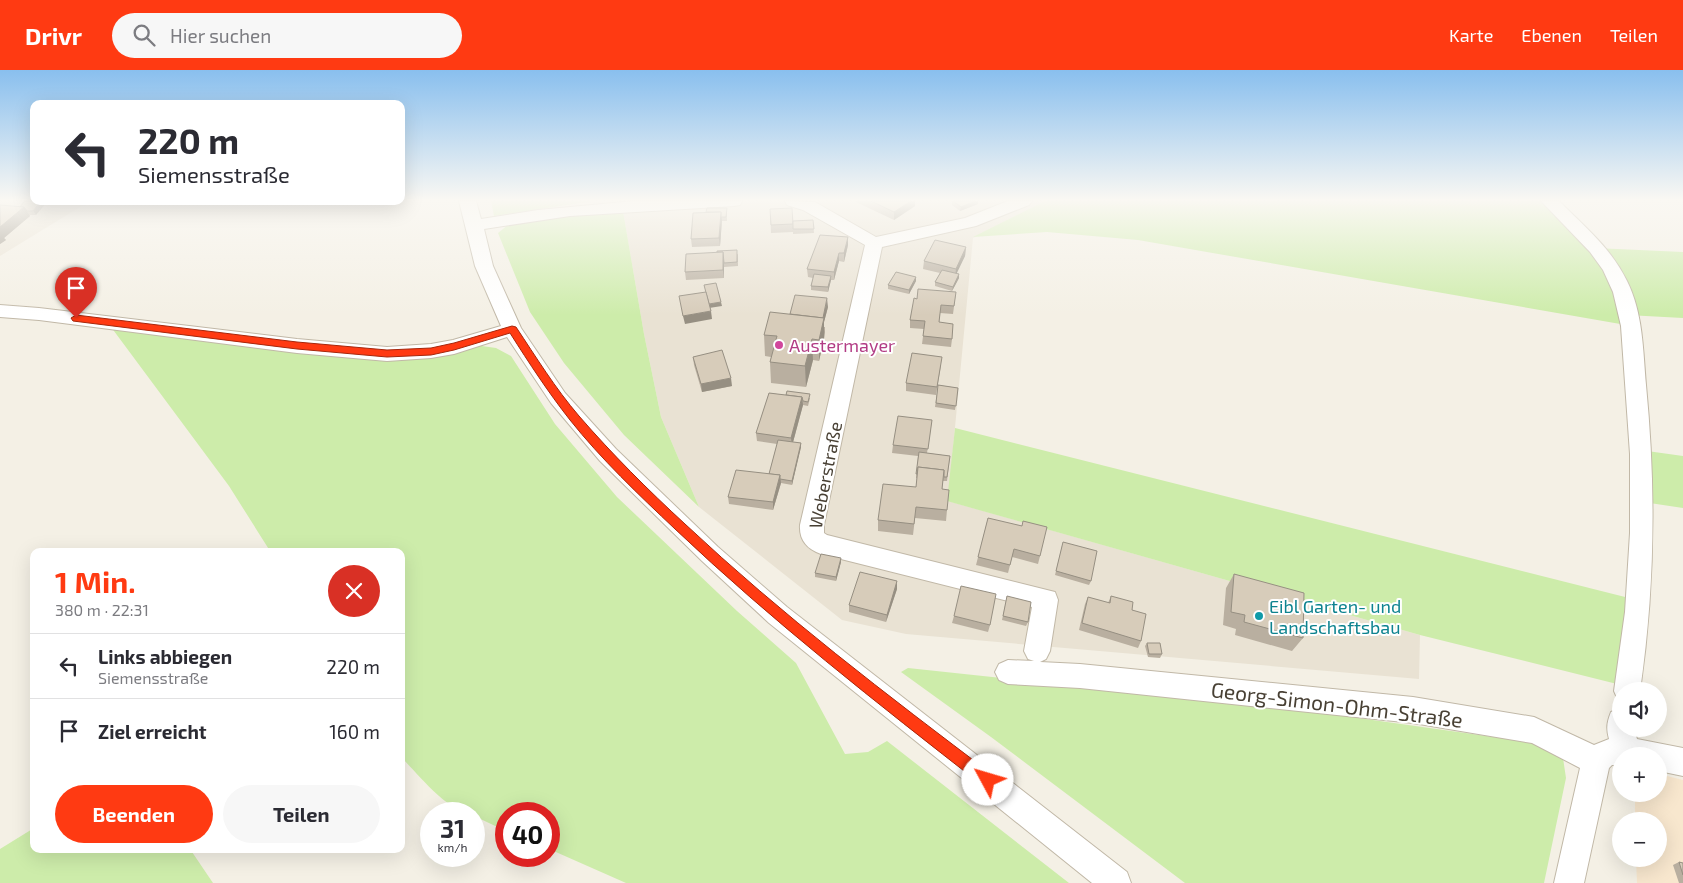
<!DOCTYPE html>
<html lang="de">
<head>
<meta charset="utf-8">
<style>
  body { margin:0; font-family:"Exo 2",sans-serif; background:#f7f7f7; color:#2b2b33; height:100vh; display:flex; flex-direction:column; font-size:19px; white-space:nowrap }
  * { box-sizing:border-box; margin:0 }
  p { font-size:16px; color:#7c7c81 }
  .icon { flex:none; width:28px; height:28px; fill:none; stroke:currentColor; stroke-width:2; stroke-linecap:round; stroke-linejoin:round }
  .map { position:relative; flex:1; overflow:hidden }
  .sheet { position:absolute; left:30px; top:478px; width:375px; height:305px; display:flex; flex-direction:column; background:#fff; border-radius:10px; box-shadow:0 5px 20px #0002 }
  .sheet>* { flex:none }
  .guide { position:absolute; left:30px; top:30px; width:375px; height:105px; border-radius:10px; box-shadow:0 5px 20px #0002; background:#fff; color:#2b2b33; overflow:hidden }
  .fabs { position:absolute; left:1612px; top:612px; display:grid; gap:10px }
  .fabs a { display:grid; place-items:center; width:55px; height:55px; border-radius:50%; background:#fff; box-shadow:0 5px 20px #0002; font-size:25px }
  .speed { position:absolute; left:420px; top:732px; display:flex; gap:10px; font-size:25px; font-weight:700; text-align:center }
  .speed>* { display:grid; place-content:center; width:65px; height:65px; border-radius:50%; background:#fff; box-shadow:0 5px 20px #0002; line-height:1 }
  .speed small { font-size:12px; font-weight:400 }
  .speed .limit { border:8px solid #d22; background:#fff; color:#111 }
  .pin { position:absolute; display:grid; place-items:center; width:42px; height:42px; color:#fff; margin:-51px -21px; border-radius:50% 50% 50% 0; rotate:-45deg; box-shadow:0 0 5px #0007 }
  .pin .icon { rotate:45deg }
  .me { position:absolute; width:55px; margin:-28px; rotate:309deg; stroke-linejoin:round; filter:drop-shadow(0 0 4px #0008) }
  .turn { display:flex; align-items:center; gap:18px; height:105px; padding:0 25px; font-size:22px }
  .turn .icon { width:65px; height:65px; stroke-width:2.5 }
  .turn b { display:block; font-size:35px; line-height:42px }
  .round { display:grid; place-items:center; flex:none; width:52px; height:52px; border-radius:26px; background:#f7f7f7 }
  .head { display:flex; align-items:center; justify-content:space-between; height:85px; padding:0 25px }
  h1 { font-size:30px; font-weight:700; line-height:38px; color:#ff3a12 }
  .action { display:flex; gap:10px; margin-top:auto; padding:10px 25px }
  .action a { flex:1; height:58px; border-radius:30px; background:#ff3a12; color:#fff; font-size:20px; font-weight:700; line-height:58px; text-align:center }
  .action a+a { background:#f7f7f7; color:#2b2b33 }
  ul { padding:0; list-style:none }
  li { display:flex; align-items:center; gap:15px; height:65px; padding:0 25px; border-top:1px solid #e1e1e2 }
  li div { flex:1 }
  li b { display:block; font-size:19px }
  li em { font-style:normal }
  header { display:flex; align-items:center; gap:30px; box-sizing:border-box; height:70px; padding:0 25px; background:#ff3a12; color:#fff }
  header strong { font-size:24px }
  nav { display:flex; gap:28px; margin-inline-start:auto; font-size:18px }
  .search { width:350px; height:45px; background:#f7f7f7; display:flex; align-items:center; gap:12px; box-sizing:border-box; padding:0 18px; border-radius:28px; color:#7c7c81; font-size:19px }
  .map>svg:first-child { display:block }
  .residential { fill:#e9e2d3 }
  .commercial { fill:#f8e7ce }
  .green { fill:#cdecaa }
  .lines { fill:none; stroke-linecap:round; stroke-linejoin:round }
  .minor-casing { stroke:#c1b8a7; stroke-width:2 }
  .minor { fill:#fff; fill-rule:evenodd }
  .wall { fill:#b9afa0 }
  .shaded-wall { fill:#968f82 }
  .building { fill:#d7ccba; stroke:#968f82 }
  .route { fill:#ff3a12; stroke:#a6260c }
  .hotel-dot { fill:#d1479c; stroke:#fff; stroke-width:2 }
  .culture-dot { fill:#0f9aa8; stroke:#fff; stroke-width:2 }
  .labels { text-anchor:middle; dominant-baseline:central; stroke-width:4; stroke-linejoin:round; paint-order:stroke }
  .hotel-label { font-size:18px; fill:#b23c85; stroke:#fff; text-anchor:start }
  .street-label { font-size:18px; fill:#484034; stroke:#fff }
  .culture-label { font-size:18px; fill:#0d838f; stroke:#fff; text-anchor:start }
  .near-street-label { font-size:21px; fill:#484034; stroke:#fff }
</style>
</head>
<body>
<header>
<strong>Drivr</strong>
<div class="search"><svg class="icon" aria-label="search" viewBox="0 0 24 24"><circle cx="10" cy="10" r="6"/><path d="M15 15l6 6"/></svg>Hier suchen</div>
<nav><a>Karte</a><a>Ebenen</a><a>Teilen</a></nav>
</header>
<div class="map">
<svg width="1683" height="813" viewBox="0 0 1683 813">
  <rect width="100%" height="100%" fill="#f4f0e5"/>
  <!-- residential -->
  <g class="residential">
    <path d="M0 131H98L80 137 0 186Z"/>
    <path d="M624 131H1045L973 168 948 431 1420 565 1419 609 906 564 842 550 699 437 661 347 644 264 623 141Z"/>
  </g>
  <!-- commercial -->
  <path class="commercial" d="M1659 704 1683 710V813H1637L1636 789H1659V751H1635V724H1659Z"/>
  <!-- green -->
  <g class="green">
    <path d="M491 131H593L494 146Z"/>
    <path d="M1045 131H1545L1595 182 1609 202 1626 255 1138 170 1047 162 973 167Z"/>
    <path d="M623 141 644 264 661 347 699 437 624 365 564 293 530 242 498 163 509 154 564 145Z"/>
    <path d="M1595 178 1683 182V248L1627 245Z"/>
    <path d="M111 257 295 279 475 275 496 278 511 286 555 354 617 427 737 541 796 593 845 684 868 682 887 671 1069 813H626L549 779V744H506V761L474 746V744C449 744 418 704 401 687V481H270L229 416Z"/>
    <path d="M955 358 1633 529 1621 615 1420 565 947 431Z"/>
    <path d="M1640 380 1683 386V438L1643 432Z"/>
    <path d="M908 598 1294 639 1537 673 1563 688 1566 708 1544 813H1185L991 667 901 602Z"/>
    <path d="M34 758V779H190L213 813H0V779Z"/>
  </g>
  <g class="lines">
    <defs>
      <g id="minor">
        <path d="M459 131H476L481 149 538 140 634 131H742L740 135 734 136 570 146 484 159 493 196 521 258 565 323 616 379 718 477 787 537 1127 802 1131 813H1092L769 553 702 491 600 391 551 333 507 267 454 284 431 288 387 291 297 283 39 250 0 247V235L39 238 297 269 387 277 431 274 453 270 501 256 475 196Z"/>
        <path d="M785 131 815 132 876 167 965 148 1008 131H1032L1029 135 976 156 882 177 824 455V463L827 465 1055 522 1058 530 1050 581 1046 589 1040 592 1080 594 1413 627 1534 647 1594 675 1609 669C1606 658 1607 652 1611 642L1621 638V659H1634L1637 669 1683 678V706L1659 701V686H1621V695H1612L1609 698 1584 813H1554L1580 698 1532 673 1413 653 1080 618 1008 614 999 610 995 602 999 594 1008 590 1034 591 1028 589 1024 581 1032 537 821 484C807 479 799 470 800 455L865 175 803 140 787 135Z"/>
        <path d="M1541 131H1559C1584 156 1611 178 1627 211 1643 243 1643 280 1646 315 1656 418 1655 519 1640 621H1621V631L1618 630 1614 621 1625 542 1630 463V384L1621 256 1613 222 1603 200 1590 182Z"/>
      </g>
    </defs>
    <!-- minor casing -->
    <use href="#minor" class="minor-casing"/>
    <!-- minor -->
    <use href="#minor" class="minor"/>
  </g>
  <!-- wall -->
  <g class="wall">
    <path d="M25 131 36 145H30V146L4 168 6 170 0 174V135L20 137Z"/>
    <path d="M856 131H915V136L894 150 856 132Z"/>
    <path d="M952 131H978V134L960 141 952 135Z"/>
    <path d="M727 138V151H722L720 176 692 177 691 169 706 142Z"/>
    <path d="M770 139 793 151 813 150 814 163 793 164V162L771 163Z"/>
    <path d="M848 175 844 192 839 191 834 210H831L828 222 811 220V216L813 208 808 207 807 199Z"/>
    <path d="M966 177 965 186 956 203 959 204V208L952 221 935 216V212L940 203 923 199 924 191Z"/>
    <path d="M738 184V196L724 197V208L686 210 685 202Z"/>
    <path d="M916 207V211L909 224 888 219V215Z"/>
    <path d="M956 222 953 244 940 243 939 252 952 269 951 277 922 274 924 259 910 258V250Z"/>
    <path d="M828 237 824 252V257H825L824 269 819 291 813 290 806 317 771 313 770 292 771 287 765 286 764 265 790 244Z"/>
    <path d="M693 287 732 316 702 322 694 295Z"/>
    <path d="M941 295 936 325 906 321V313Z"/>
    <path d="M938 315 958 318 955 340 935 337Z"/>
    <path d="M769 323 810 328 808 336 803 335 793 372 801 373V377L792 415 781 413 773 440 729 434 728 427 769 404 777 374 757 371 756 363Z"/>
    <path d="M932 350 927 383 950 386 947 411H943L942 419 947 440 946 451 915 448 913 465 878 461V450L916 417 917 408H916L918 386 892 383 893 375Z"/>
    <path d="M988 448 1040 486 1038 494 1012 487 1008 503 976 495Z"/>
    <path d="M1062 476 1091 511 1089 515 1055 505Z"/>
    <path d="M841 492 836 511 815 507V503Z"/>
    <path d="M1234 504 1303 568 1292 581 1235 565 1236 559 1223 555 1226 518Z"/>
    <path d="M897 511V519L886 552 849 542V535Z"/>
    <path d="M1007 526 1028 552 1026 556 1002 550Z"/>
    <path d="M1111 526 1132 540 1141 571 1138 578 1079 560 1085 534 1088 527 1108 533Z"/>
    <path d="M954 546 990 555 988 562 952 553Z"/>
    <path d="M1147 573 1162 584 1160 588 1148 587 1145 576Z"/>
    <path d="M1679 792 1683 793V813H1679L1673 795Z"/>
  </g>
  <!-- shaded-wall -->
  <g class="shaded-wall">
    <path d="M41 131H48L36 145 33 141Z"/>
    <path d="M911 131H915V136L894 150V142Z"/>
    <path d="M975 131H978V134L960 141 961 137Z"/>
    <path d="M24 137 30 146 4 168 6 170 0 174V157Z"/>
    <path d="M721 142 722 150 720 176 719 168Z"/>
    <path d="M848 167V175L844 192V183Z"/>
    <path d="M966 177 965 186 955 207 956 199Z"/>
    <path d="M723 182 724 197V208L723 200Z"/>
    <path d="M839 183V191L834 210V202Z"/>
    <path d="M959 204V208L952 221 953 217Z"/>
    <path d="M831 206V210L828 222V217Z"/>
    <path d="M916 207V211L909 224V220Z"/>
    <path d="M827 228 828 237 824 252V262L825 257 824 269 819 291V270L822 253Z"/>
    <path d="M721 232 722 236 709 238V234Z"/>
    <path d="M711 241 712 249 685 254 683 246Z"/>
    <path d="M812 269 813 290 806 317 805 296Z"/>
    <path d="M731 308 732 316 702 322 701 314Z"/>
    <path d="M802 327 803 335 792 376 791 368Z"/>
    <path d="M801 373V377L792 415V411Z"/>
    <path d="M780 405 781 413 773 440V432Z"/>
    <path d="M841 488V492L836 511V507Z"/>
    <path d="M897 511V519L886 552 887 545Z"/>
  </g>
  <!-- building -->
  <g class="building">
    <path d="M25 131H41L33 141H27L24 137H20Z"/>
    <path d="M871 131H911L894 142Z"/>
    <path d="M953 131H975L961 137Z"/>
    <path d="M0 135 24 137 0 157Z"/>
    <path d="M707 138H727L726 147H721V142H706Z"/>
    <path d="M792 138 793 154 771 155 770 139Z"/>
    <path d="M721 142 719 168 691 169 693 143Z"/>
    <path d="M813 150 814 159H793V151Z"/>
    <path d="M820 165 848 167 844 183H839L834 202 807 199Z"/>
    <path d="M935 170 966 177 956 199 924 191Z"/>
    <path d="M737 180V192L724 193 723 182H717V181Z"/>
    <path d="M723 182V200L685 202 686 184Z"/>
    <path d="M942 200 959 204 953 217 935 212Z"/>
    <path d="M896 202 916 207 909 220 888 215Z"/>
    <path d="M814 204 831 206 828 217 811 216Z"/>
    <path d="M716 213 721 232 709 234 704 215Z"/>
    <path d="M918 219 956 222 954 236 941 235 939 252 953 254 952 269 923 266 925 251 910 250 914 228 917 229Z"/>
    <path d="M706 222 711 241 683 246 679 226Z"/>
    <path d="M795 225 827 228 823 248 790 244Z"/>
    <path d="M770 242 824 248 819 270 812 269 805 296 770 292 777 266 764 265Z"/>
    <path d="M722 280 731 308 701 314 693 287Z"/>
    <path d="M912 283 942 287 937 317 906 313Z"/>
    <path d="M938 315 958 318 956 336 936 333Z"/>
    <path d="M787 321 810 324 808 332 803 331 802 327 786 325Z"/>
    <path d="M769 323 802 327 791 368 756 363Z"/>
    <path d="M898 346 932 350 928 379 893 375Z"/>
    <path d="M778 370 801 373 792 411 780 409V405L769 404Z"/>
    <path d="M919 382 950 386 947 407H944V400L918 397 917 404H916Z"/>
    <path d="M918 397 944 400 942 419 949 420 947 440 916 437 914 454 878 450 883 414 916 417Z"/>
    <path d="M736 400 780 405 773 432 728 427Z"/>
    <path d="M988 448 1022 456 1023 451 1047 457 1040 486 1014 479 1010 495 978 487Z"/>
    <path d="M1063 472 1097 481 1091 511 1056 501Z"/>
    <path d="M821 484 841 488 836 507 815 503Z"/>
    <path d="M860 502 897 511 887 545 849 535Z"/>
    <path d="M1234 504 1304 523 1303 568 1244 552 1245 545 1231 542Z"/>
    <path d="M961 516 996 524 990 555 954 546Z"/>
    <path d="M1007 526 1031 532 1028 552 1003 546Z"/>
    <path d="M1111 526 1133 532 1132 540 1146 544 1141 571 1082 553 1088 527 1110 533Z"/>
    <path d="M1147 573H1160L1162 584H1149Z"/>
    <path d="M1679 792 1683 793V805Z"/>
  </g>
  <!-- sky -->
  <linearGradient id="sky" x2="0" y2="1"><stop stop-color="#89bfee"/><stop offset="0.53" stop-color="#faf8f3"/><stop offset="1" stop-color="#faf8f3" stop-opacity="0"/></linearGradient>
  <rect width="1683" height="245" fill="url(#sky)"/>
  <!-- route -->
  <path class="route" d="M76 245 297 272 387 280 431 278 454 273 512 256 516 257C536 287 555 318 579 346 612 384 648 420 685 454 782 545 887 625 993 705L995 710 993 715 988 717 982 715C877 633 772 551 675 459 639 425 601 389 570 350 548 322 529 293 510 263L454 280 431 285 387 287 297 279 73 251 71 248Z"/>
  <!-- markers -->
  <circle class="hotel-dot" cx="779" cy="275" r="5"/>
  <circle class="culture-dot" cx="1259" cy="546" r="5"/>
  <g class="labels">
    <!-- hotel labels -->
    <g class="hotel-label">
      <text x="789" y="275">Austermayer</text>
    </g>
    <!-- street labels -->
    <g class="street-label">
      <text transform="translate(825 405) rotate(-79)">Weberstraße</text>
    </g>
    <!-- culture labels -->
    <g class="culture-label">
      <text x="1269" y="536">Eibl Garten- und<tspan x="1269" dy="21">Landschaftsbau</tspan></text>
    </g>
    <!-- near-street labels -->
    <g class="near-street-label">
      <text transform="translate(1337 634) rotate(7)">Georg-Simon-Ohm-Straße</text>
    </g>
  </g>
</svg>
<div class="fabs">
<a><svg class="icon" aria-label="sound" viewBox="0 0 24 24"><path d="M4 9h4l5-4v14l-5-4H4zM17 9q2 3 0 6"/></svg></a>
<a>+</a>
<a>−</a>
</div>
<div class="speed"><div>31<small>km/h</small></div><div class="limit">40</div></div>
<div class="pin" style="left:76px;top:248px;background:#d93025"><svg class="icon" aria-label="arrive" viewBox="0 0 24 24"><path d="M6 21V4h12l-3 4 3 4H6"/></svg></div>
<svg class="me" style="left:988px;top:710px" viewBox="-20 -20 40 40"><circle r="19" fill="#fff"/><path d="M0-13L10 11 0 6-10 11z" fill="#ff3a12"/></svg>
<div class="guide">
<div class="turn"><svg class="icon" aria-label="left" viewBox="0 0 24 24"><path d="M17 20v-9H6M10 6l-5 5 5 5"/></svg><div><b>220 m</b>Siemensstraße</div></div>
</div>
<section class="sheet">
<div class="head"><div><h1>1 Min.</h1><p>380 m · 22:31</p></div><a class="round" style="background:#d93025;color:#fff"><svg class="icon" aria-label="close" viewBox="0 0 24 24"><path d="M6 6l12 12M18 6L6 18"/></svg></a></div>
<ul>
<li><svg class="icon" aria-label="left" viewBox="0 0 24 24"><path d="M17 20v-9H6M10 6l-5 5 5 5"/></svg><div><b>Links abbiegen</b><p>Siemensstraße</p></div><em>220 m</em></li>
<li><svg class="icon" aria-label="arrive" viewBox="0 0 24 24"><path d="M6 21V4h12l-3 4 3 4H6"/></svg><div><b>Ziel erreicht</b></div><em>160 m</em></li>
</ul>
<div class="action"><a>Beenden</a><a>Teilen</a></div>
</section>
</div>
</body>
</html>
